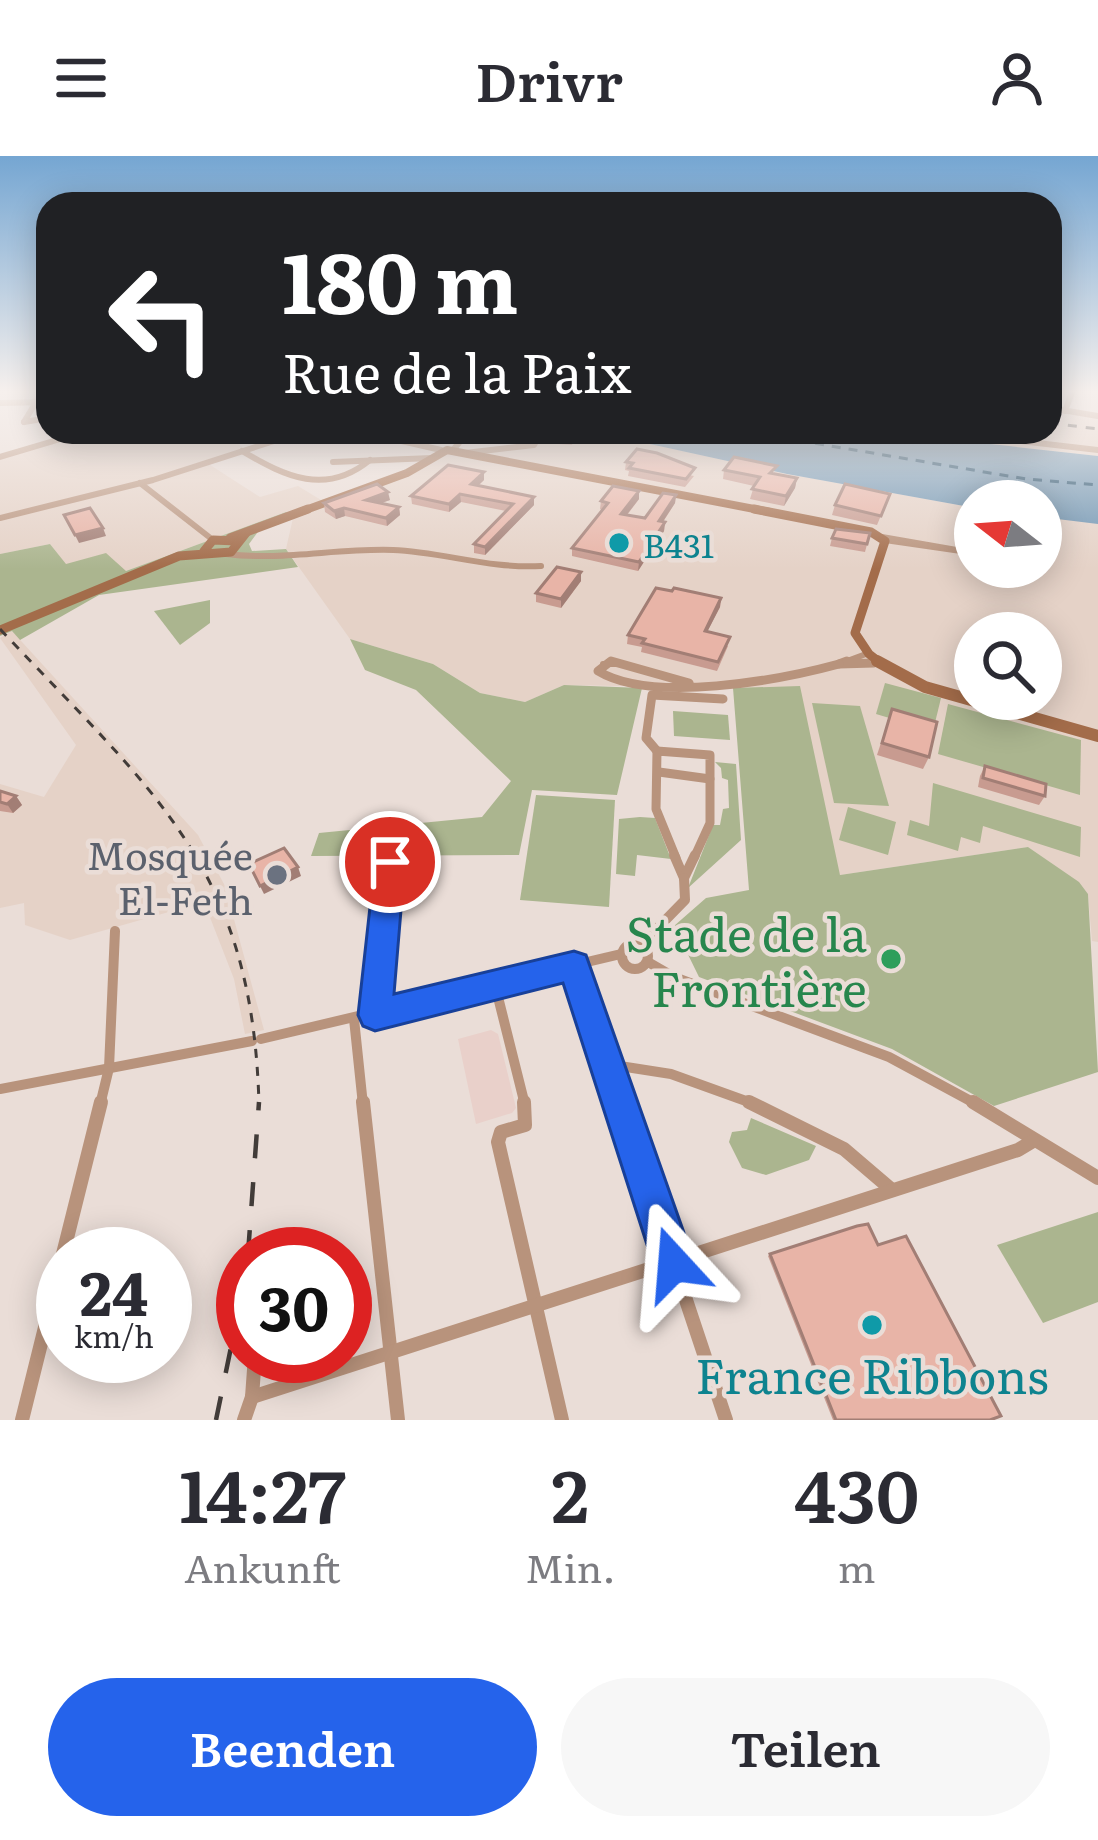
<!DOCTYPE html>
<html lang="de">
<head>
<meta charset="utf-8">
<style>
  body { margin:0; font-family:Literata,serif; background:#f7f7f7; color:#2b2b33; height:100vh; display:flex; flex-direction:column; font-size:45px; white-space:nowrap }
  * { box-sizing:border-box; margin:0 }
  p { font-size:39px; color:#7c7c81 }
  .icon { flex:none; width:66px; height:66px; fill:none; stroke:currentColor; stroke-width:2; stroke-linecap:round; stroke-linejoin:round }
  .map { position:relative; height:1264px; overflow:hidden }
  .drawer { display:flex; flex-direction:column; background:#fff; flex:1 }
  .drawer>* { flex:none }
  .top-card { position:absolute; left:36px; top:36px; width:1026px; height:252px; border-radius:36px; box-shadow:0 6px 30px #0003; background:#202124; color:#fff; overflow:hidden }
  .needle { width:78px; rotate:287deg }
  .buttons { position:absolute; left:954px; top:324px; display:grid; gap:24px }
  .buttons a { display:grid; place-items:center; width:108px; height:108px; border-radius:50%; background:#fff; box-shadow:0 6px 30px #0003; font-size:60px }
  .speed { position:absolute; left:36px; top:1071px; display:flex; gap:24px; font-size:60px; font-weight:700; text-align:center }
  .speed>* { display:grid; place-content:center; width:156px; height:156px; border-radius:50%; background:#fff; box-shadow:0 6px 30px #0003; line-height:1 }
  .speed small { font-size:30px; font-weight:400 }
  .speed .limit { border:18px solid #d22; background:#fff; color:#111 }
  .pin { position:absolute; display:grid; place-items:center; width:102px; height:102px; color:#fff; margin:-51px; border:6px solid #fff; border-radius:50%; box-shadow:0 3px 12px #0007 }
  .me { position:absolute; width:132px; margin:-66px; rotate:341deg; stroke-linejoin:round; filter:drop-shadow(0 0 9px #0008) }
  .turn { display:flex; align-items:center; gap:42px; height:252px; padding:0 48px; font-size:54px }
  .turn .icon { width:156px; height:156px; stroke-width:2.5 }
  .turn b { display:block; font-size:84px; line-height:102px }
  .eta { display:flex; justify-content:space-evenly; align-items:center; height:204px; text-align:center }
  .eta b { font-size:72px; font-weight:600; line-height:84px }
  .primary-button { display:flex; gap:24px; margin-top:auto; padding:24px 48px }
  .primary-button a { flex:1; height:138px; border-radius:72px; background:#2563eb; color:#fff; font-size:48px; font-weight:600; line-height:138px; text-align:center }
  .primary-button a+a { background:#f7f7f7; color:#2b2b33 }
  header { display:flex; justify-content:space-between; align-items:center; height:156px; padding:0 48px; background:#fff; font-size:54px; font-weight:600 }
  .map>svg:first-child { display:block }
  .built { fill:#e5d2c7; fill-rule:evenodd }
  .education { fill:#e9d0ca }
  .green { fill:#abb58f }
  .water { fill:#6a92b1 }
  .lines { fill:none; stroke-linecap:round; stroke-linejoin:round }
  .ferry { stroke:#144566; stroke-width:3; stroke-dasharray:9 8; stroke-linecap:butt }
  .minor-far3 { stroke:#b8937c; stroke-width:6 }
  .minor-far2 { stroke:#b8937c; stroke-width:9 }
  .minor-far1 { stroke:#b8937c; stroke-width:10 }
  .minor { stroke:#b8937c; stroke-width:14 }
  .tertiary { stroke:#b8937c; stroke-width:6 }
  .secondary-far2 { stroke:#a36c4a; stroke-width:8 }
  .secondary-far1 { stroke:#a36c4a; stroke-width:9 }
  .secondary { stroke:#a36c4a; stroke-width:12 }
  .rail-far1 { stroke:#423c39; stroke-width:3; stroke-dasharray:9 9; stroke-linecap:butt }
  .rail { stroke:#423c39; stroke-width:4.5; stroke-dasharray:24 24; stroke-linecap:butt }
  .wall { fill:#c89b90 }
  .shaded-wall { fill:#a27e75 }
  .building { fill:#e8b4a7; stroke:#a27e75; stroke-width:3 }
  .route { fill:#2563eb; stroke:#184099; stroke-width:3 }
  .culture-dot { fill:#0f9aa8; stroke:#eaddd7; stroke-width:4.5 }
  .worship-dot { fill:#6b7280; stroke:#eaddd7; stroke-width:4.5 }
  .leisure-dot { fill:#2e9e5b; stroke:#eaddd7; stroke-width:4.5 }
  .labels { text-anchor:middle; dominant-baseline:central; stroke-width:9; stroke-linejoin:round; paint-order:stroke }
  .far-culture-label { font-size:33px; fill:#0d838f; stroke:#eaddd7; text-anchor:start }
  .worship-label { font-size:39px; fill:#5b616d; stroke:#eaddd7; text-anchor:end }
  .near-leisure-label { font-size:48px; fill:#27864d; stroke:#eaddd7; text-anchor:end }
  .near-culture-label { font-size:48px; fill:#0d838f; stroke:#eaddd7 }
</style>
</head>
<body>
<header><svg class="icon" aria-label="menu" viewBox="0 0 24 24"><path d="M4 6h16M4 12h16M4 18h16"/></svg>Drivr<svg class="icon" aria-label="person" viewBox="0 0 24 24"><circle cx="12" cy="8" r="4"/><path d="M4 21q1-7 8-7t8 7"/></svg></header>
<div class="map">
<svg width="1098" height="1264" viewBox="0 0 1098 1264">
  <rect width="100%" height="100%" fill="#eaddd7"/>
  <!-- built -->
  <g class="built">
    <path d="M1050 253 1098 262V300L882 276H1050Z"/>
    <path d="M112 276H220L244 292 207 307 260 341 298 330 321 344 407 317 449 297 533 288 539 276H595L787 318 975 352V411H1041V360L1098 367V786L1092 785 1088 738 1078 726 1028 691 840 719 733 532 564 529 525 546 480 537 433 508 350 483 286 393 293 362 286 356 126 415 66 409 50 388 0 398V300L53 284ZM975 477H1041V543H975Z"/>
    <path d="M12 475 198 679 225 730 264 874 245 878 234 823 204 746 70 784 25 769 24 747 0 752V628L44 641 76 589 0 482Z"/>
  </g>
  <!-- education -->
  <path class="education" d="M491 874 498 878 516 952 512 957 476 968 458 883Z"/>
  <!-- green -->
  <g class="green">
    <path d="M286 356 293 362 260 373 249 388 252 395 286 393 298 411 99 439 20 484 12 475 0 480V398L50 388 66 408 106 397 126 415Z"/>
    <path d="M210 444V467L180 489 154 455Z"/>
    <path d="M350 483 433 508 480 537 525 546 564 529 642 532 617 639 532 634 519 699 311 700 319 677 482 661 511 625 416 534 365 514Z"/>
    <path d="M885 527 941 542 933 575 876 558Z"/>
    <path d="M800 530 840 719 1028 691 1079 726 1088 738 1098 916 994 950 892 893 699 821 674 770 706 742 749 734 733 532Z"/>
    <path d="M812 547 860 550 889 650 834 647Z"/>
    <path d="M948 548 1081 584 1080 639 938 598Z"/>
    <path d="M673 555 728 559 730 584 674 580Z"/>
    <path d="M715 606 736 608 741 684 688 732 713 669H720L723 653 729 652 728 624 722 622 721 612Z"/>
    <path d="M933 627 1081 671 1080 701 983 670 980 687 961 681 958 695 907 679 910 664 929 670Z"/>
    <path d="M536 639 615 644 609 751 520 744Z"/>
    <path d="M848 651 896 666 888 699 839 684Z"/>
    <path d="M640 661 655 662 671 703 637 699 635 720 616 718 619 663Z"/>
    <path d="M751 962 816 990 809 1004 766 1019 742 1012 729 986 732 976 747 974Z"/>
    <path d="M1098 1056V1146L1043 1167 997 1089Z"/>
  </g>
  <!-- water -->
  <path class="water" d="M595 276H882L1098 300V368L1041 361V345H975V352L787 318Z"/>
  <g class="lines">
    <!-- ferry -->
    <path class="ferry" d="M748 276 1026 323 1098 329"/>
    <!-- minor-far3 -->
    <g class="minor-far3">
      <path d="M0 247 48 246"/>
      <path d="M1050 252 1098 260"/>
      <path d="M1065 255 1072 236"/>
      <path d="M24 266 42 236"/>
      <path d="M24 266 48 262"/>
      <path d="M943 276 1098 294"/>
      <path d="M418 287 426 276"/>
      <path d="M453 294 468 276"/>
      <path d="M242 295C286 321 326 340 370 304"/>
      <path d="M465 297 534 289 541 276"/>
      <path d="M0 301 67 281 109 276"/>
      <path d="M333 306 432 302"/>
      <path d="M140 327 213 384"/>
      <path d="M0 362 153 324 302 276"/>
      <path d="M882 381 968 396 885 384"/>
      <path d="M226 398C282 405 337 392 393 394 443 396 490 413 541 410"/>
      <path d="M603 508H621"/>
      <path d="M839 508 866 498"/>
      <path d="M843 508 874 507"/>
    </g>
    <!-- minor-far2 -->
    <g class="minor-far2">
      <path d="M847 505 839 508 874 507"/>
      <path d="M689 527 611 505 598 515C652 548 780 524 839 508"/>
      <path d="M657 595 646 582 652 539 723 543"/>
      <path d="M659 616 710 623"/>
      <path d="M676 702 656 653 657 595 710 599V667L694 702"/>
    </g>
    <!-- minor-far1 -->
    <g class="minor-far1">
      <path d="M674 699 684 722"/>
      <path d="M684 722 695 699"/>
      <circle cx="635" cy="800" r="13"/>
      <path d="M641 789 685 744 684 722"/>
      <path d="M648 806 674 821 889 901 978 949"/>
      <path d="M574 810 621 949"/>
      <path d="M495 829 525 949"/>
      <path d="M375 859 390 706"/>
      <path d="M354 863 363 949"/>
      <path d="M261 883 621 798"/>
      <path d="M607 908 671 918 757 949"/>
      <path d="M0 933 252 885"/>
      <path d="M100 949 109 912 115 775"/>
    </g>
    <!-- minor -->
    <g class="minor">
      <path d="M363 946 398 1264"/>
      <path d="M524 946 525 969 501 976 498 986 562 1264"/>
      <path d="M620 946 726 1264"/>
      <path d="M749 946 844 993 892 1034"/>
      <path d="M973 946 1098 1022"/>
      <path d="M63 1098 101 946"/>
      <path d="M269 1098 270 1088"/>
      <path d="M252 1241 1018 994 1033 985"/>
      <path d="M22 1264 63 1099"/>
      <path d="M244 1264 252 1241 255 1200"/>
    </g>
    <!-- tertiary -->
    <path class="tertiary" d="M362 276 441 294"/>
    <!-- secondary-far2 -->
    <path class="secondary-far2" d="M300 356 407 317 447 294 770 356"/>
    <!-- secondary-far1 -->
    <g class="secondary-far1">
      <path d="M754 353 871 376 885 385 855 477 869 498 882 508"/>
      <path d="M230 382 308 353"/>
      <path d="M204 395 213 384 237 385"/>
      <path d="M0 474 179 400 231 396 246 377"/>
    </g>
    <!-- secondary -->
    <path class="secondary" d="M877 505 925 531 1098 580"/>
    <!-- rail-far1 -->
    <g class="rail-far1">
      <path d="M1050 267 1098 273"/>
      <path d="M0 473C152 635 253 710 259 949"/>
    </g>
    <!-- rail -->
    <g class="rail">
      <path d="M248 1098 259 946"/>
      <path d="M216 1264 243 1133"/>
    </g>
  </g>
  <!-- wall -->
  <g class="wall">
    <path d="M575 276 572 289 544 287V279Z"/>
    <path d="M626 306 694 320 685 331 628 320 629 315 625 314Z"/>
    <path d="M724 314 775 318 797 322 795 332 784 350 750 343 754 330 723 323Z"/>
    <path d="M484 316V324L478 330 534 341V349L485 399 474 397V388L506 355 461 346 449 356 412 348 411 340Z"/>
    <path d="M639 335V343L627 359 645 362 676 339 675 347 663 366H665L664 375 638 415 572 400V392L602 354 600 353 601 345Z"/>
    <path d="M890 338 877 369 832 359 835 349Z"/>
    <path d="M390 344 381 347 399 351 400 359 387 370 345 360 336 363 325 356 324 347Z"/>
    <path d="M870 377 865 396 830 390 832 382Z"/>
    <path d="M581 416V425L561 452 536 446V437Z"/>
    <path d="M672 435 721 442 720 451 707 476 728 490 717 515 641 496 642 491 627 488 628 479Z"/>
    <path d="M892 553 929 601 923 613 877 599Z"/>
    <path d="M985 610 1045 640 1039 649 978 631 980 620Z"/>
    <path d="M0 635 16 640 22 649 13 657 0 655Z"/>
    <path d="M878 1089 990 1264H833L768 1100 770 1098Z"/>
  </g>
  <!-- shaded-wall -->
  <g class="shaded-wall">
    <path d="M484 316V324L471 336V328Z"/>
    <path d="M797 322 795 332 784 350 786 340Z"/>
    <path d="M639 335V343L621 366V358Z"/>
    <path d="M388 336 390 344 367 352 366 344Z"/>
    <path d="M460 338 461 346 449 356V348Z"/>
    <path d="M676 339 675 347 658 373 659 365Z"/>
    <path d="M534 341V349L485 399V391Z"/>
    <path d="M399 351 400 359 387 370 386 362Z"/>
    <path d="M344 352 345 360 336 363 334 355Z"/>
    <path d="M665 366 664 375 638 415 639 406Z"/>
    <path d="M103 372 106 380 79 387 75 379Z"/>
    <path d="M581 416V425L561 452V443Z"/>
    <path d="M721 442 720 451 703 484 705 475Z"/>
    <path d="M16 640 22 649 13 657 7 648Z"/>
    <path d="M298 711 301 720 264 738 260 730Z"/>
  </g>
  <!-- building -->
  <g class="building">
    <path d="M546 276H574L572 281 544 279Z"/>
    <path d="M637 293 657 297 695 312 686 323 629 312 633 307 626 306Z"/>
    <path d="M734 301 777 310 770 317 797 322 786 340 752 333 760 321 724 314Z"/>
    <path d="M448 309 484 316 471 328 534 341 485 391 474 388 513 348 460 338 449 348 411 340Z"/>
    <path d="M377 328 388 336 366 344 399 351 386 362 344 352 334 355 324 347Z"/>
    <path d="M845 328 890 338 881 360 835 349Z"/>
    <path d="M613 330 639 335 621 358 645 362 663 337 676 339 659 365 665 366 639 406 572 392 608 347 601 345Z"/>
    <path d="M90 352 103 372 75 379 64 359Z"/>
    <path d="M836 373 870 377 867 388 832 382Z"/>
    <path d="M557 411 581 416 561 443 536 437Z"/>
    <path d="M656 432 672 435 674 432 721 442 705 475 730 481 718 506 642 487 645 483 628 479Z"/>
    <path d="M892 553 937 566 929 601 882 587Z"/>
    <path d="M985 610 1046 628 1045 640 983 622Z"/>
    <path d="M0 635 16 640 7 648 0 646Z"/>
    <path d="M284 692 298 711 260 730 249 708Z"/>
    <path d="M868 1068 878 1089 906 1080 1001 1260 990 1264H836L770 1098 857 1070Z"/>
  </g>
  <!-- sky -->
  <linearGradient id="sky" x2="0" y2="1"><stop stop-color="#75a6d2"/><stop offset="0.57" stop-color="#f6f0ed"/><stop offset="1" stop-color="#f6f0ed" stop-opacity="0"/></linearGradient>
  <rect width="1098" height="413" fill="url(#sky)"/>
  <!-- route -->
  <path class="route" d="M390 694 401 698 405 706 394 838 574 795 586 799 695 1108 689 1123 674 1129 658 1123 563 827 375 875 363 870 358 859 375 706 379 698Z"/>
  <!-- markers -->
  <g class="culture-dot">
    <circle cx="619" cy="387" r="12"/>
    <circle cx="872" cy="1169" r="12"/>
  </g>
  <circle class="worship-dot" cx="277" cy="719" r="12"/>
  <circle class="leisure-dot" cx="891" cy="803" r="12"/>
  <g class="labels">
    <!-- far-culture labels -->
    <g class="far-culture-label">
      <text x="643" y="387">B431</text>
    </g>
    <!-- worship labels -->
    <g class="worship-label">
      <text x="253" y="697">Mosquée<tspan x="253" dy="45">El-Feth</tspan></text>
    </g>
    <!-- near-leisure labels -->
    <g class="near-leisure-label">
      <text x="867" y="775">Stade de la<tspan x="867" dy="55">Frontière</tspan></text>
    </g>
    <!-- near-culture labels -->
    <g class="near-culture-label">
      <text x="872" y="1217">France Ribbons</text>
    </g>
  </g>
</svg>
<div class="buttons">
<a><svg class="needle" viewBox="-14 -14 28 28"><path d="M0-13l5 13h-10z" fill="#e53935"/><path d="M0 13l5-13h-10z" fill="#7c7c81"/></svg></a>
<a><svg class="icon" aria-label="search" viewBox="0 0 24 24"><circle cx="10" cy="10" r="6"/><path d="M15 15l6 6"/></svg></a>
</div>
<div class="speed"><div>24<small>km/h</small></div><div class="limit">30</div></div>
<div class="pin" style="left:390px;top:706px;background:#d93025"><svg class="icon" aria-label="arrive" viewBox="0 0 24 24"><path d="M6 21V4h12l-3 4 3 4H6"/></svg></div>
<svg class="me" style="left:674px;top:1108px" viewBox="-20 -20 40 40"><path d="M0-17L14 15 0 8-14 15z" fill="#2563eb" stroke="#fff" stroke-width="4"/></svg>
<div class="top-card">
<div class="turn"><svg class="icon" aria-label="left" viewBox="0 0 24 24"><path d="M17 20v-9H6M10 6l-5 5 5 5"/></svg><div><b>180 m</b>Rue de la Paix</div></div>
</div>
</div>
<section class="drawer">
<div class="eta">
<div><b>14:27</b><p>Ankunft</p></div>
<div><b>2</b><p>Min.</p></div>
<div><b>430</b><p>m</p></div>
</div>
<div class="primary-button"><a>Beenden</a><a>Teilen</a></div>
</section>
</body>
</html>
